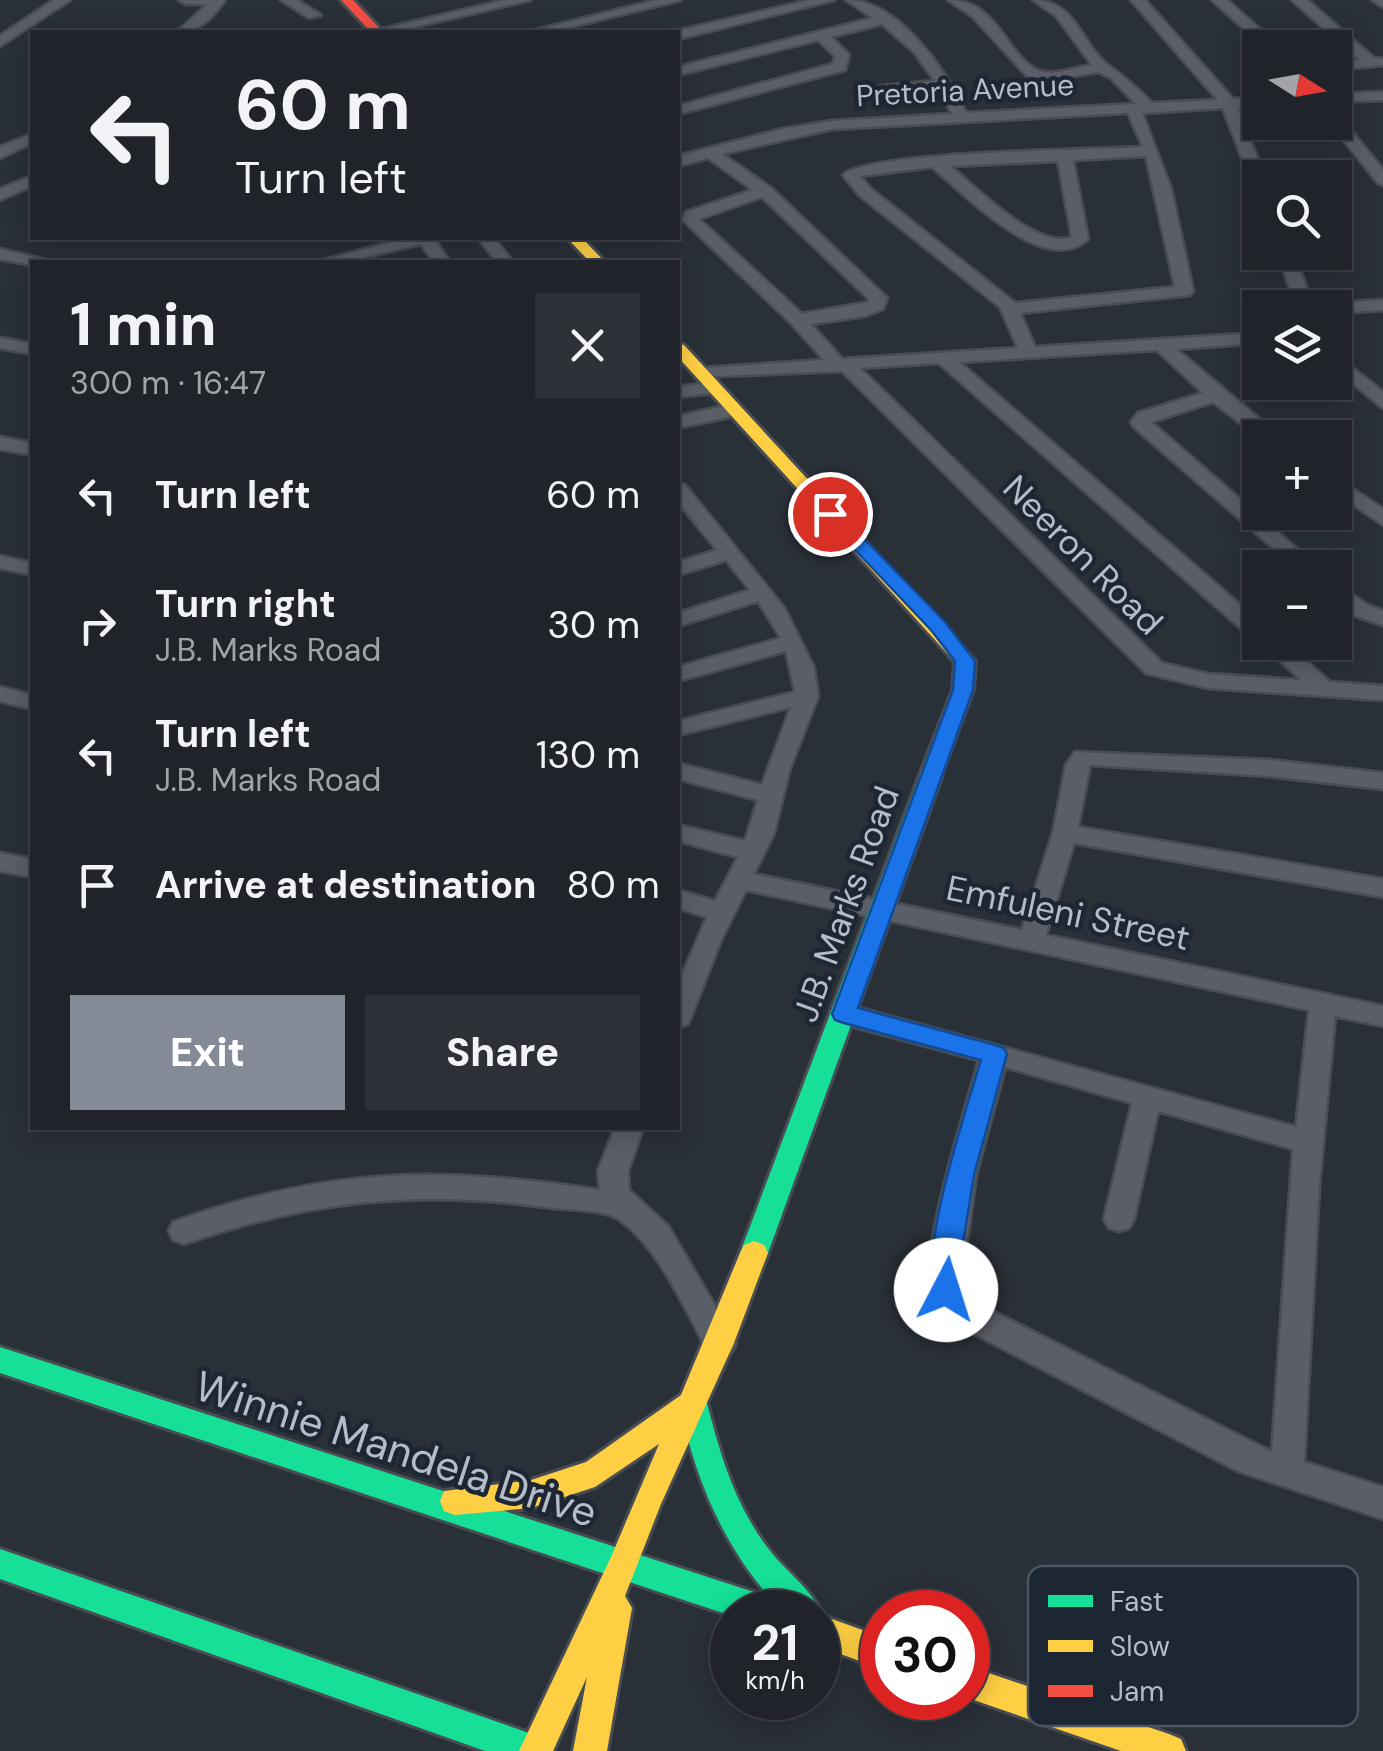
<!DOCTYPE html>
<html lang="en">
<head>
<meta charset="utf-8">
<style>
  body { margin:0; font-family:"DM Sans",sans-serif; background:#2d3036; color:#f1f3f6; height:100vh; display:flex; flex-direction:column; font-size:38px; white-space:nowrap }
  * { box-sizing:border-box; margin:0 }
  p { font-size:32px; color:#a2a4a8 }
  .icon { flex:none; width:55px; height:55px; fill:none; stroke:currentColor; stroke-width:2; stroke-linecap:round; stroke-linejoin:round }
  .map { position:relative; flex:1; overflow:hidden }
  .details { position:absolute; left:30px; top:260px; width:650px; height:870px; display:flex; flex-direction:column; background:#20242a; border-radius:0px; box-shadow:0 5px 25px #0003,0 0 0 2px #3d4147 }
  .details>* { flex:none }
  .hud { position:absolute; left:30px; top:30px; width:650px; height:210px; border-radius:0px; box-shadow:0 5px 25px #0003,0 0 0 2px #3d4147; background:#20242a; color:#f1f3f6; overflow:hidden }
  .needle { width:65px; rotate:101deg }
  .controls { position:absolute; left:1242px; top:30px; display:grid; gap:20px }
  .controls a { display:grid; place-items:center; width:110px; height:110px; border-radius:0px; background:#20242a; box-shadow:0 5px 25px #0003,0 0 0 2px #3d4147; font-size:50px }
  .speed { position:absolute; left:710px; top:1590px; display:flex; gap:20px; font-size:50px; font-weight:700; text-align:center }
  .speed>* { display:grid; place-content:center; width:130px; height:130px; border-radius:50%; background:#20242a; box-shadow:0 5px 25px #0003,0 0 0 2px #3d4147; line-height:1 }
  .speed small { font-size:25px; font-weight:400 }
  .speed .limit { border:15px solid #d22; background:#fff; color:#111 }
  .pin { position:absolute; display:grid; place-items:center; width:85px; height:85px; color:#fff; margin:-42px; border:5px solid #fff; border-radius:50%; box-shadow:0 2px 10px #0007 }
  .me { position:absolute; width:110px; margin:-55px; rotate:5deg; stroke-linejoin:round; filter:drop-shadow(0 0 8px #0008) }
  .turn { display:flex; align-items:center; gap:35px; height:210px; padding:0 40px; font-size:45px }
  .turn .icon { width:130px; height:130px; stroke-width:2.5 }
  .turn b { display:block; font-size:70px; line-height:85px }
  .round { display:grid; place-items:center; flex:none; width:105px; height:105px; border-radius:0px; background:#2d3036 }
  .summary { display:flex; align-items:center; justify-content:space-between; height:170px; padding:0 40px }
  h1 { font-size:60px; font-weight:800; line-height:75px }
  .action { display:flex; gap:20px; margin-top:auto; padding:20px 40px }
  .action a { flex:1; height:115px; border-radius:0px; background:#848b96; color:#fff; font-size:40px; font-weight:800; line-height:115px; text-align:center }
  .action a+a { background:#2d3036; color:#f1f3f6 }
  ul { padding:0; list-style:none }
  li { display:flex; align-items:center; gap:30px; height:130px; padding:0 40px }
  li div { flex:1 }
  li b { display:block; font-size:38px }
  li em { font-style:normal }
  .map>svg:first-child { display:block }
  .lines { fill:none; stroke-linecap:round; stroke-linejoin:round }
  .street-casing { stroke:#484c53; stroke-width:5 }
  .fast-casing { stroke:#484c53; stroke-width:6 }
  .slow-casing { stroke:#484c53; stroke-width:6 }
  .jam-casing { stroke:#484c53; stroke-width:6 }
  .street { fill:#5a5e66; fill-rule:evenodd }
  .fast { fill:#16e098; fill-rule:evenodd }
  .slow { fill:#ffcf43; fill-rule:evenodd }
  .jam { fill:#f24e42; fill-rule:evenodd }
  .route { fill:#1a73e8; stroke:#114b97; stroke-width:2.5 }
  .labels { text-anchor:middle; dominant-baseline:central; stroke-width:9; stroke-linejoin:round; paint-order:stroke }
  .far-street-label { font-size:30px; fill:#b4bcc9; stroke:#1d2633 }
  .street-label { font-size:35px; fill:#b4bcc9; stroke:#1d2633 }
  .near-street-label { font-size:42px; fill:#b4bcc9; stroke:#1d2633 }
  .key { fill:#1d2633; stroke:#4a5360; stroke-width:2.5 }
  .key-label { font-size:28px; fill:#b4bcc9 }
</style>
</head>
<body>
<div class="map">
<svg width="1383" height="1751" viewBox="0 0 1383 1751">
  <rect width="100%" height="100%" fill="#2a3038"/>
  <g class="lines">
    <defs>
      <g id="street">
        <path d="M54 0H70L0 46V36Z"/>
        <path d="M179 0H225C212 18 200 32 177 32L208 4H186Z"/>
        <path d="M281 0H297L321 15 309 18Z"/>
        <path d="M505 0H530L393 32H370Z"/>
        <path d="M657 0H681L550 32H528Z"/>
        <path d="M810 0H834L678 39V32H673Z"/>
        <path d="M846 0C900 0 947 73 966 113L1136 104 1111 78 1099 72 1050 80 1027 76 973 17 948 0C998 0 1005 54 1037 70 1052 77 1077 67 1092 65L1056 16 1033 0C1076 0 1081 45 1109 66 1125 77 1138 89 1152 103L1218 100 1131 0H1145L1233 99 1260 98V106L1238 108 1265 178H1260V189L1252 184 1223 108 1142 113 1171 189 1193 291 1190 295 1020 313 1035 347 1260 333V343L1176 349 1282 438H1260L1213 402 1151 422 1319 568H1296L1133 426 1131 422 1138 413 1203 393 1157 350 959 362 1260 622V640L1252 638 939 363 860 368 1162 663 1208 674 1301 680 1260 642H1285L1330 682 1383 686V700L1208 688 1146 673 842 371 695 377V369L701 368 824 360 792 324 683 220 686 212 753 190 708 158 678 166V156L783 129 832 121 952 114 939 89 878 93V87L883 86 935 81 914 52 882 24 831 37 849 55 845 70 678 114V106L833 64 835 56 818 40 678 75V67L873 18ZM1128 113 1143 147C1095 150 868 151 843 175L859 195 1000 307 1018 348 842 359 811 324 865 316 883 309 887 298 771 188 722 154 832 129ZM1146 156 1175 287 1015 303 871 189 860 176 932 167C966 195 1045 279 1088 239L1073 160ZM1058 161 1072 237C1038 251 977 188 950 166ZM762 197 869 299V302L802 314 699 219Z"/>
        <path d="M1212 0H1227L1281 48H1265Z"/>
        <path d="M1292 0H1307L1374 58 1383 59V65L1335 70V62L1359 60Z"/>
        <path d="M1372 0H1383V7Z"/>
        <path d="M1383 92V100L1335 102V94Z"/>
        <path d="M1335 116 1340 117 1383 170V185L1378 183 1330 123 1335 122Z"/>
        <path d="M32 134V143L0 158V147Z"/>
        <path d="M32 176V186L0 200V189Z"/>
        <path d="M407 238H433L450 262H434L421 244 344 262H317Z"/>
        <path d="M478 238H494L513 262H497Z"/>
        <path d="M0 249 54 262 32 265 0 259Z"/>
        <path d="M1278 252H1294L1313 308H1296Z"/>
        <path d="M1383 300V310L1335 313V308H1327L1335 303Z"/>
        <path d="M0 338 32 344V354L0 348Z"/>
        <path d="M1335 354 1383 392V408L1335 369Z"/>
        <path d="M715 382 724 388 721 392 678 397V387Z"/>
        <path d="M735 404 744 410 742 414 678 428V416Z"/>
        <path d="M0 437 32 443V455L0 449Z"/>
        <path d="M1335 477 1383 509V525L1335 492Z"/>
        <path d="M678 483 685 485 785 609 814 668 818 696 790 768 774 833 754 874 1022 930 1053 833 1066 765 1075 752 1269 760 1383 773V789L1269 776 1090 765 1078 827 1383 879V897L1074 843 1046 935 1383 1006V1026L1335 1016 1319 1186 1304 1462 1383 1487V1519L1238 1471 952 1322C945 1312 934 1301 931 1289 920 1250 967 1105 979 1060L844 1024 834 1021 831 1014 834 1007 844 1004 1296 1127 1309 1010 746 890 720 942 691 1017 688 1024 678 1027V984L707 917 678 908V890L715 901 738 857 678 841V825L745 841 758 800 678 779V763L762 785 791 707 678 735V721L795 692 786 651 678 681V667L781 638 758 601 678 626V613L750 590 726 560 678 575V562L717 550 678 502ZM1005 1067 1132 1103 1104 1219 1109 1228 1119 1231 1129 1228 1134 1219 1158 1111 1293 1149 1272 1452 974 1302 961 1286 976 1175Z"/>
        <path d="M0 556 32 563V575L0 568Z"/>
        <path d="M1335 583 1368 605 1383 611V625L1352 615 1335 600Z"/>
        <path d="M0 687 32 695V709L0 701Z"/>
        <path d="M0 853 32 859V877L0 871Z"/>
        <path d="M615 1128H643L628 1171 629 1190 668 1226 731 1333 736 1343 731 1353 720 1357 709 1353C684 1309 662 1251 620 1220 605 1209 572 1210 553 1208 421 1189 310 1200 184 1244L173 1240 169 1231 173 1222C329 1167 438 1166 600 1190L598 1171Z"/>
      </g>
      <g id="fast">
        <path d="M931 768 942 775 768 1253 764 1261 754 1265 744 1261 740 1253 920 775Z"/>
        <path d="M0 1347 769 1597C720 1539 695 1477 679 1403L683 1394 693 1390 703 1394 707 1403C721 1458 736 1508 771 1552 787 1572 811 1589 821 1612L818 1620V1612H732V1616L0 1373Z"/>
        <path d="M0 1549 532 1734 544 1739 549 1751H485L0 1579Z"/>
      </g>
      <g id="slow">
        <path d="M567 238H582L605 262H590Z"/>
        <path d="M678 343 684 345 975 661 973 690 939 780 931 782 920 775 953 690 955 662 678 357Z"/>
        <path d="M754 1241 764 1245 768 1253 734 1343 661 1504 625 1596 632 1608 607 1751H573L587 1677 553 1751H519L611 1557 659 1444 595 1487 531 1508 455 1515 444 1511 440 1501 444 1491 531 1480 586 1462 681 1395 740 1253 744 1245Z"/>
        <path d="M818 1614 882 1637V1669L818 1646Z"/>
        <path d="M968 1666 1169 1734 1181 1739 1186 1751H1121L968 1698Z"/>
      </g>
      <path id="jam" d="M341 0H353L383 32H371Z"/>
    </defs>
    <!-- street casing -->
    <use href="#street" class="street-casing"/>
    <!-- fast casing -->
    <use href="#fast" class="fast-casing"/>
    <!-- slow casing -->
    <use href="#slow" class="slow-casing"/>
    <!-- jam casing -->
    <use href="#jam" class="jam-casing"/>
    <!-- street -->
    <use href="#street" class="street"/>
    <!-- fast -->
    <use href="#fast" class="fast"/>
    <!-- slow -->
    <use href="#slow" class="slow"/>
    <!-- jam -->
    <use href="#jam" class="jam"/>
  </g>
  <!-- route -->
  <path class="route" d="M830 508 836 510 945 622 975 661 973 690 858 1008 995 1045 1004 1048 1007 1054 974 1175 958 1274 959 1290 955 1299 946 1302 936 1299C916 1258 967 1107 981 1060L844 1023 835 1020 832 1014 953 690 955 661 931 630 824 517 821 514Z"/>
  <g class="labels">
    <!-- far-street labels -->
    <g class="far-street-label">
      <text transform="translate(965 90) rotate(-3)">Pretoria Avenue</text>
    </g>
    <!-- street labels -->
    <g class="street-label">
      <text transform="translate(1083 555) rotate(45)">Neeron Road</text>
      <text transform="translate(846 904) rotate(-70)">J.B. Marks Road</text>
      <text transform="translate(1068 913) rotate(12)">Emfuleni Street</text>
    </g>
    <!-- near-street labels -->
    <g class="near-street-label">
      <text transform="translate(396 1449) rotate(18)">Winnie Mandela Drive</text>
    </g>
  </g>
  <!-- legend -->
  <rect x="1028" y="1566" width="330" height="160" rx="15" class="key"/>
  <rect x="1048" y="1595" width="45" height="12" fill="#16e098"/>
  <rect x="1048" y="1640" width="45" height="12" fill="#ffcf43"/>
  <rect x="1048" y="1685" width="45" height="12" fill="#f24e42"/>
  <g class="key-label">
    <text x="1110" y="1611">Fast</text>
    <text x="1110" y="1656">Slow</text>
    <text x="1110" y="1701">Jam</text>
  </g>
</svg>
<div class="controls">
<a><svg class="needle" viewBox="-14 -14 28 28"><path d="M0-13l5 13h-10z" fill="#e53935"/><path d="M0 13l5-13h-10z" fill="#a2a4a8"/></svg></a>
<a><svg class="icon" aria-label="search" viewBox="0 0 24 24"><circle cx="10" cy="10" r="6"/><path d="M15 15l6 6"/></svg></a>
<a><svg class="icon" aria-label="layers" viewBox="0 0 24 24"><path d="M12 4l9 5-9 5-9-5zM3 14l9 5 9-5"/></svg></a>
<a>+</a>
<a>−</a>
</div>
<div class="speed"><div>21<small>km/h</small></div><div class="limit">30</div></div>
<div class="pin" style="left:830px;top:514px;background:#d93025"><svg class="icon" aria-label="arrive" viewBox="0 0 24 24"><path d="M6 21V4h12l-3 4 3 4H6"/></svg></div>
<svg class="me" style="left:946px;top:1290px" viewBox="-20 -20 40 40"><circle r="19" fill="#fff"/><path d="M0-13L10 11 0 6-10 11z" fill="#1a73e8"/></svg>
<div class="hud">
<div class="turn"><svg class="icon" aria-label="left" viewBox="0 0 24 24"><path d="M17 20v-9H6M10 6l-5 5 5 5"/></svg><div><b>60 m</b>Turn left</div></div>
</div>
<section class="details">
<div class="summary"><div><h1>1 min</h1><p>300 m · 16:47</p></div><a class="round"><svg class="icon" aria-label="close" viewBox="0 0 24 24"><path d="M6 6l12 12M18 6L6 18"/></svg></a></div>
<ul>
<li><svg class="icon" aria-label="left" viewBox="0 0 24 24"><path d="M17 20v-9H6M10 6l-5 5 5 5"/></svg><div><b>Turn left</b></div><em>60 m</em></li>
<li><svg class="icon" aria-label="right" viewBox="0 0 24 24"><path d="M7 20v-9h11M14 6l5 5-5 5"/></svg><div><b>Turn right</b><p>J.B. Marks Road</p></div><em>30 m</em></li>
<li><svg class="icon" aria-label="left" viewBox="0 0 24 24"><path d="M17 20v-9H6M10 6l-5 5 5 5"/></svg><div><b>Turn left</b><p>J.B. Marks Road</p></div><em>130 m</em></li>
<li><svg class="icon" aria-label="arrive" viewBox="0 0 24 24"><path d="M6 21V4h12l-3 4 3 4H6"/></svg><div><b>Arrive at destination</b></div><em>80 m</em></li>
</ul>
<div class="action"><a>Exit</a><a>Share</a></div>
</section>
</div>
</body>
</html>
